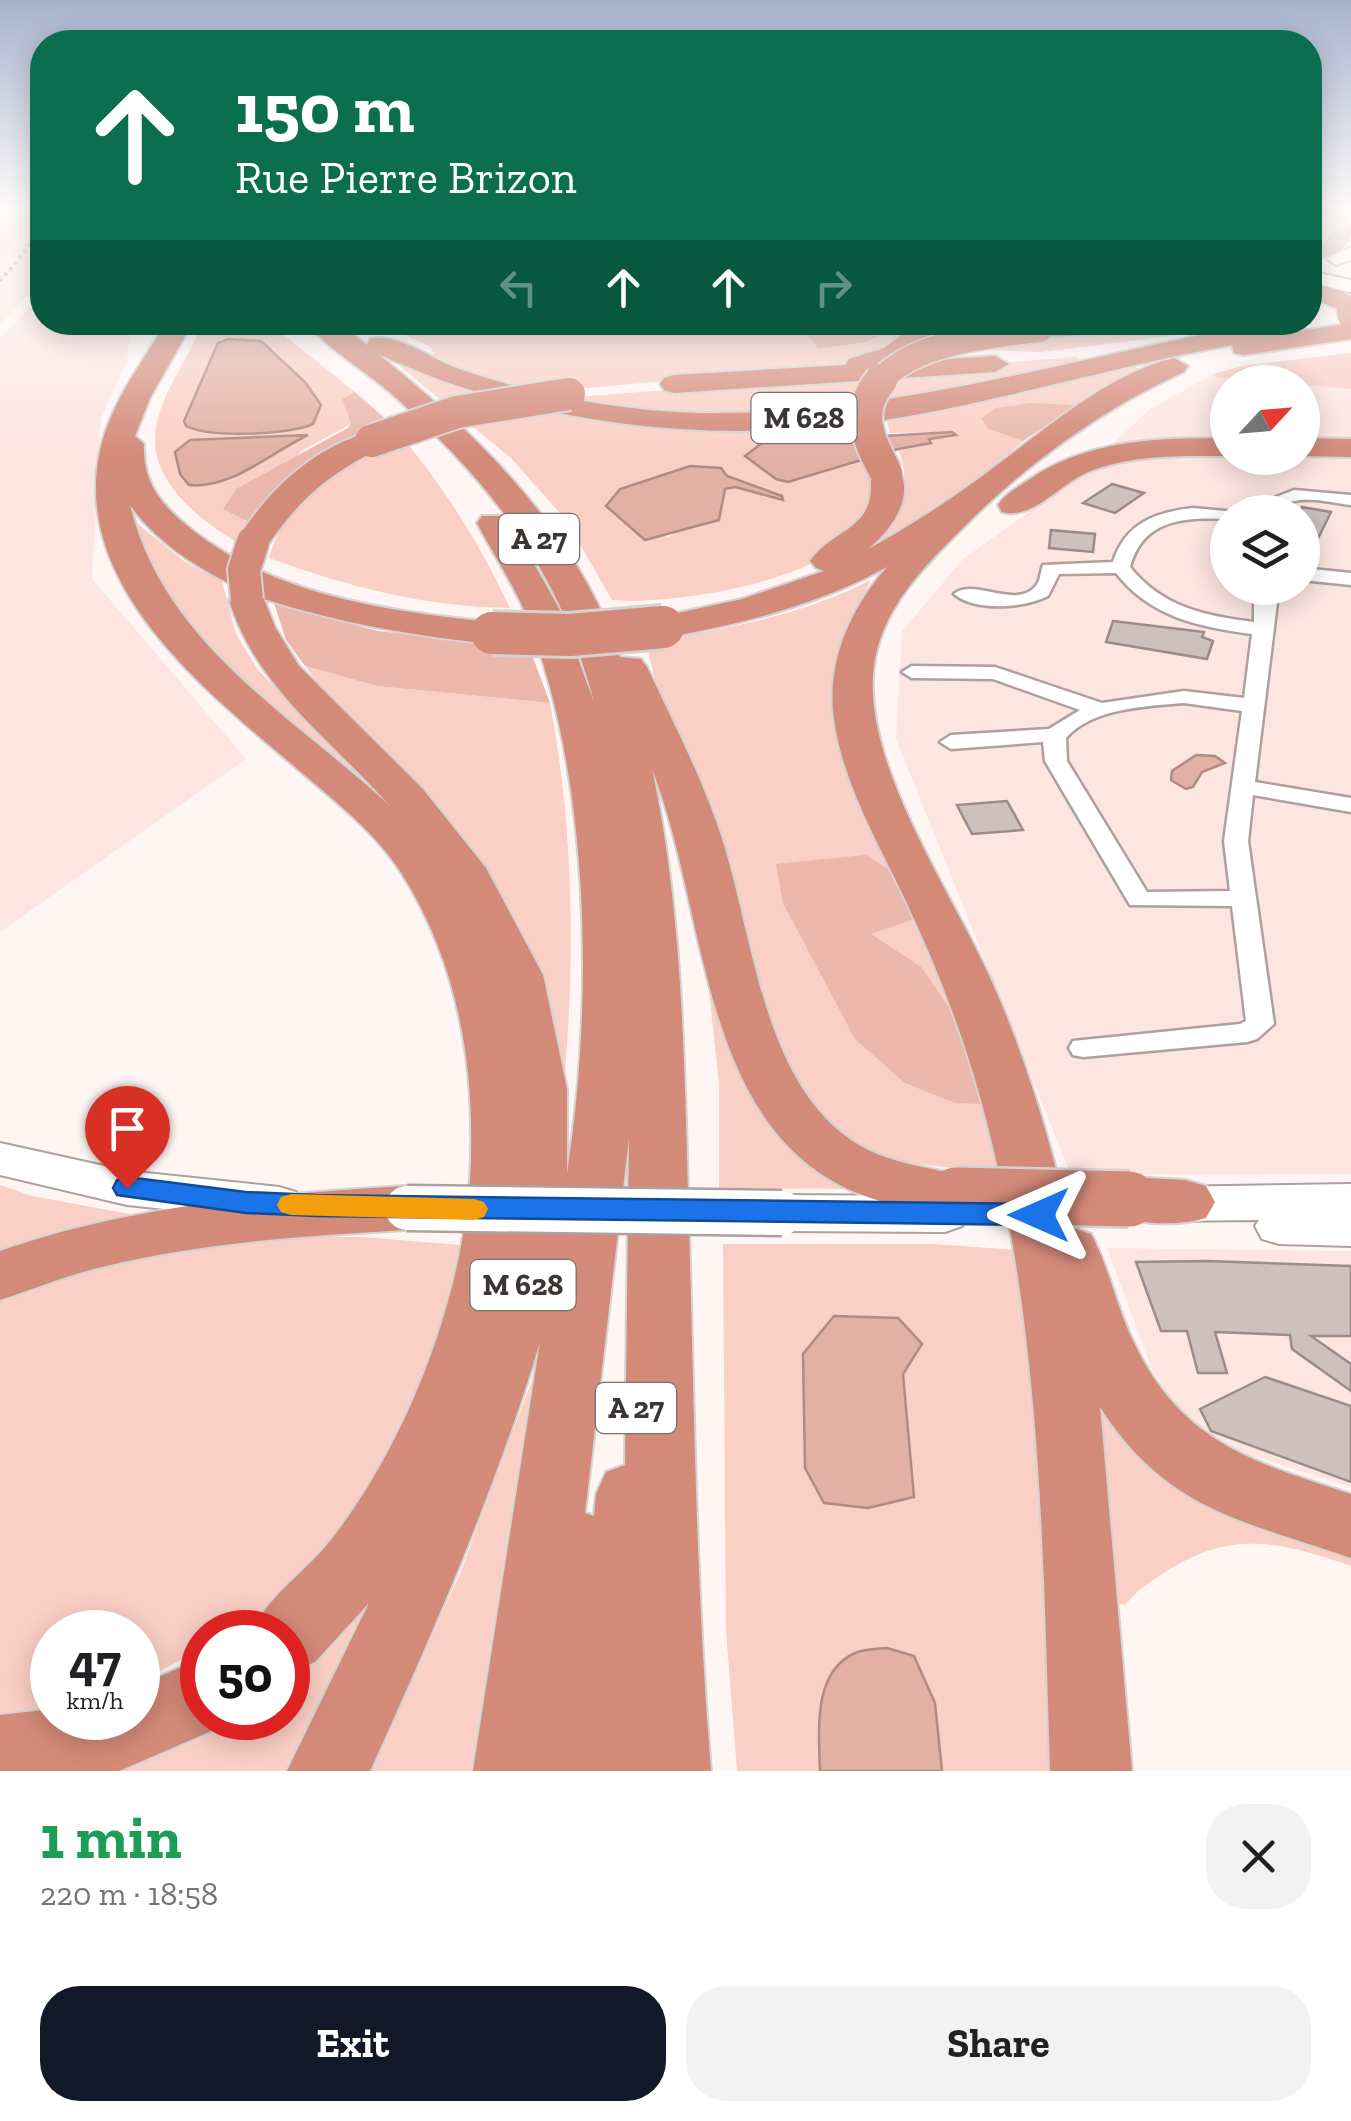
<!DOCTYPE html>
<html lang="en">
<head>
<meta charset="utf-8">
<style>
  body { margin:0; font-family:"Zilla Slab",serif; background:#f2f2f2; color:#202124; height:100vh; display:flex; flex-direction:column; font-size:38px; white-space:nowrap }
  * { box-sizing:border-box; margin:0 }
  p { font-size:32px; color:#757577 }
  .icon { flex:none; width:55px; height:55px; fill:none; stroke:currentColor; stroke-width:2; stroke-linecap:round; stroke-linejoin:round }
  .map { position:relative; height:1771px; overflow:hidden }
  .drawer { display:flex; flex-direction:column; background:#fff; flex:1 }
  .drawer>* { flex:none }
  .top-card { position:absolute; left:30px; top:30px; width:1292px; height:305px; border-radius:40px; box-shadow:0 5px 25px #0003; background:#0b6e4f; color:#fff; overflow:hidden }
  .needle { width:65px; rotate:64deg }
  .controls { position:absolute; left:1210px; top:365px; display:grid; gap:20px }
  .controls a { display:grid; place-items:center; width:110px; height:110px; border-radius:50%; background:#fff; box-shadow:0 5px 25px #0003; font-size:50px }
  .speed { position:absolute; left:30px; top:1610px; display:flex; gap:20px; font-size:50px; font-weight:700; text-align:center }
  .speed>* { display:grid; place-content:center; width:130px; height:130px; border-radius:50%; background:#fff; box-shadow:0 5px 25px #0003; line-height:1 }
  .speed small { font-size:25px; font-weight:400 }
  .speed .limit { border:15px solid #d22; background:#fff; color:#111 }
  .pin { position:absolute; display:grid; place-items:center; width:85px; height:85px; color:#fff; margin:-102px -42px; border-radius:50% 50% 50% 0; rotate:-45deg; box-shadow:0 0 10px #0007 }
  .pin .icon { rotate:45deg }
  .me { position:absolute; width:110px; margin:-55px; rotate:270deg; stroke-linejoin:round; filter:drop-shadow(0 0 8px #0008) }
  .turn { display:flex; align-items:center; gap:35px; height:210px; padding:0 40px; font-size:45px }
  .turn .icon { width:130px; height:130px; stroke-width:2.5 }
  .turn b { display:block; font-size:70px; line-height:85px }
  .lanes { display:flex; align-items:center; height:95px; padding:0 40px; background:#0003; justify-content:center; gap:50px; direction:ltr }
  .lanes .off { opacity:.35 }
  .round { display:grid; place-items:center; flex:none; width:105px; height:105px; border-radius:40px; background:#f2f2f2 }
  .summary { display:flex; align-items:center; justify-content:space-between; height:170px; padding:0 40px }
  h1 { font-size:60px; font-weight:700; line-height:75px; color:#1e9e55 }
  .button { display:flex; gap:20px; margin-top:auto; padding:20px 40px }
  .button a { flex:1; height:115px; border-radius:40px; background:#111827; color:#fff; font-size:40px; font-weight:700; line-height:115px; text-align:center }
  .button a+a { background:#f2f2f2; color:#202124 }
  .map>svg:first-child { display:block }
  .built { fill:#fde6e0; fill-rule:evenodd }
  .green { fill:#facfc5; fill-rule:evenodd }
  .forest { fill:#eab7aa }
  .water { fill:#e3b0a4; stroke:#b18b82; stroke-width:2.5 }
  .building { fill:#cec0bd; stroke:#9a8c89; stroke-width:2.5 }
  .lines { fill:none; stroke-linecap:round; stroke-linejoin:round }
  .street-casing { stroke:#aea09d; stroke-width:5 }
  .secondary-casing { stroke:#aea09d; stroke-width:4 }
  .highway-casing { stroke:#d4d3d2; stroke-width:4 }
  .street { fill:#fff; fill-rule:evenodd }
  .secondary { fill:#fff; fill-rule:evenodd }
  .highway { fill:#d38a79; fill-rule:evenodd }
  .rail { stroke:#87807e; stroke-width:4; stroke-dasharray:2.5 5; stroke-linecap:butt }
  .secondary-bridge-casing { stroke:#aea09d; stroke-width:49; stroke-linecap:butt }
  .highway-bridge-far3-casing { stroke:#d4d3d2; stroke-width:28; stroke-linecap:butt }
  .highway-bridge-far2-casing { stroke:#d4d3d2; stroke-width:36; stroke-linecap:butt }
  .highway-bridge-far1-casing { stroke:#d4d3d2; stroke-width:48; stroke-linecap:butt }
  .highway-bridge-casing { stroke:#d4d3d2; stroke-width:60; stroke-linecap:butt }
  .secondary-bridge { stroke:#fff; stroke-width:44 }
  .highway-bridge-far3 { stroke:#d38a79; stroke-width:25 }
  .highway-bridge-far2 { stroke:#d38a79; stroke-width:32 }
  .highway-bridge-far1 { stroke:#d38a79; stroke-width:42 }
  .highway-bridge { stroke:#d38a79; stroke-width:55 }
  .route { fill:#1a73e8; stroke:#114b97; stroke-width:2.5 }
  .slow { fill:#f59e0b }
  .labels { text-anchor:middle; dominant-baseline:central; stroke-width:8; stroke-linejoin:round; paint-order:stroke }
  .shield { fill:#fff; stroke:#767271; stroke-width:2.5 }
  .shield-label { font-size:30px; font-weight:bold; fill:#3b3534 }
</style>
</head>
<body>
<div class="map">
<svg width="1351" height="1771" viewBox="0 0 1351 1771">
  <rect width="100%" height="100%" fill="#fff6f4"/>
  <!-- built -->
  <g class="built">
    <path d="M42 212V280L0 325V260Z"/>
    <path d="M42 297V322L131 323 127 361 101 418 92 579 246 759 0 932V337Z"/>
    <path d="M1351 353V1174L1071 1175 896 739 902 631 963 559 1077 477 1150 409 1213 374 1243 366ZM1228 382H1302V458H1228ZM1228 512H1302V588H1228Z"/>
    <path d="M1107 1248 1351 1251V1487L1209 1442 1186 1424 1151 1367Z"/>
  </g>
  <!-- green -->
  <g class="green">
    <path d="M0 209H42L0 260Z"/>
    <path d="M963 322 1191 326 1275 323 1041 352 990 350 971 345 955 333Z"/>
    <path d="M202 323H269L355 392 342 399 351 424 301 451 238 543C197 518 144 478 157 422 165 388 190 356 202 323Z"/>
    <path d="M379 323H826L807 335 818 349 867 342 904 323H928L899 344 835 366 531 393 428 361 434 355 431 347Z"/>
    <path d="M1351 353V389L1216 377 1213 374 1243 366Z"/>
    <path d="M1076 357 1084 361C987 384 890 407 791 413 711 418 633 409 554 399Z"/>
    <path d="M391 359 440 379 579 413 859 419C867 450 882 478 872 509 850 579 674 606 612 600L566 520 511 458ZM727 476 781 496V499L735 487 724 489 719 520 687 527 668 537 606 506 620 489Z"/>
    <path d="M1119 364 1142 369C1122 380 1099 399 1077 405 1044 414 1021 393 982 417L988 429 1023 441 993 468 857 560C893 522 917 504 898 448L952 432 890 433 885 414Z"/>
    <path d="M402 437C448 493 479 543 510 608 425 607 349 587 269 558 287 494 347 465 402 437Z"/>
    <path d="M128 516 185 562 222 581 236 634 258 670 405 822 253 689 193 628 153 575Z"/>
    <path d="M871 580 854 613 840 678 962 1026 1001 1173 849 1157 800 1108 747 959 721 832 655 680 646 641C724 630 800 616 871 580Z"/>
    <path d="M305 666 377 686 550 703C576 841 575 977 561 1116L491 880 440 809 339 710Z"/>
    <path d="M704 944 756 1106 809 1163 855 1189 719 1188V1084Z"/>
    <path d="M0 1185 32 1196 146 1217 0 1258Z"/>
    <path d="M245 1237H363L460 1245 437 1346 363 1503 259 1617 231 1632H202V1648L138 1683V1632H52V1708L18 1718 0 1713V1297L36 1279Z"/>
    <path d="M723 1244H933L1018 1250 1047 1474 1056 1771H737L726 1630Z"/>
    <path d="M1090 1336 1120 1400 1351 1541V1566C1282 1542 1232 1529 1167 1571 1151 1581 1137 1590 1125 1605L1114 1602Z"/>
    <path d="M532 1380 471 1771H372L461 1571Z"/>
    <path d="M382 1577 289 1771H97L212 1730 228 1718H288V1671L318 1648Z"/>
  </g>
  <!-- forest -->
  <g class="forest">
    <path d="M1310 209H1348L1349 231 1310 252Z"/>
    <path d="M826 322H904V323L867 342 818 349 807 335Z"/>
    <path d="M355 392 390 423 251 523 223 509 236 489 348 428 351 424 342 399Z"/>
    <path d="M1030 403 1076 405 1023 441 988 429 981 418 996 408Z"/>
    <path d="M274 603 378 631 529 647 550 703 377 686 305 666 286 640Z"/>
    <path d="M866 855 904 879 920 917 871 934 921 967 962 1026 983 1104 955 1103 905 1083 855 1039 783 903 776 864Z"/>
  </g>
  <!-- water -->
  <g class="water">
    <path d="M228 339 261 341 305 382 321 405 313 424C289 435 209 438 186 426L184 421 218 343Z"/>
    <path d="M952 432 956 435 929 439 931 443 898 449 788 482 776 479 745 456 762 443Z"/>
    <path d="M308 435C272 452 230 490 189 485L180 474 175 452 190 440Z"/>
    <path d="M690 466 721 468 727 476 782 496 783 500 735 487 725 489 719 520 645 540 606 506 620 489Z"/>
    <path d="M1196 755 1215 756 1225 763 1202 772 1193 787 1186 789 1171 780 1172 771Z"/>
    <path d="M834 1316 898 1318 922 1344 903 1374 914 1497 868 1508 824 1503 805 1468 803 1354Z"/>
    <path d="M887 1648 914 1656 935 1703 942 1771H820C819 1733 812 1672 855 1653 864 1649 878 1649 887 1648Z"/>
  </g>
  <!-- building -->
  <g class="building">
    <path d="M1112 484 1144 493 1115 513 1083 503Z"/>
    <path d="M1302 507 1331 512 1305 565 1302 564Z"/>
    <path d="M1051 530 1095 534 1093 552 1049 548Z"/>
    <path d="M1113 621 1204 632 1202 637 1213 641 1207 659 1106 642Z"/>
    <path d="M1007 801 1023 830 972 834 957 805Z"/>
    <path d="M1206 1261 1351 1266V1336H1311L1351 1364V1391L1292 1349 1290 1335 1215 1332 1227 1373H1198L1187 1331H1161L1136 1262Z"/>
    <path d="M1265 1377 1351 1406V1482L1211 1431 1200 1409Z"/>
  </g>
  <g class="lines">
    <defs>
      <g id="street">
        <path d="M1294 490 1351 495V505C1333 503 1312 497 1294 501 1278 505 1274 513 1257 512L1269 500Z"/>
        <path d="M1193 508 1236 512H1228V519C1184 517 1143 519 1130 567 1162 607 1205 616 1254 622V588H1273L1277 603 1255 782 1351 798V812L1253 795 1248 841 1274 1024 1257 1039 1247 1042 1083 1057 1073 1055 1069 1048 1073 1041 1240 1024 1246 1021 1232 906 1130 905 1045 761 1043 742 951 749 940 742 951 735 1049 729 1080 710 993 679 912 678 902 672 912 666 995 667 1102 703 1184 691 1244 698 1252 634C1199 627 1150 617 1116 573L1059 574 1048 596C1024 608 976 612 954 594 974 578 1012 608 1034 588 1041 582 1040 572 1043 565L1113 562C1125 523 1156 512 1193 508ZM1184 703 1242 711 1224 841 1230 891 1147 892 1067 761 1066 738C1092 708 1147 706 1184 703Z"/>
        <path d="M1302 568 1351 573V585L1302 580Z"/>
      </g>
      <g id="secondary">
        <path d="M1351 247V260L1336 265 1327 259Z"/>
        <path d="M1310 271 1351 280V292L1310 283Z"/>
        <path d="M0 1143 127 1171 279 1187 296 1192 303 1204 296 1216 279 1221 127 1205 0 1175Z"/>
        <path d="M1351 1184V1246L1279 1244 1262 1239 1255 1226 1259 1220 1164 1221 1147 1216 1140 1204 1147 1192 1164 1187Z"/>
        <path d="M782 1195 945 1196 962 1202 969 1214 962 1226 945 1232 782 1231 765 1225 758 1213 765 1201Z"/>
      </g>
      <g id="highway">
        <path d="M1351 226C1351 252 1333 256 1310 262V248L1324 243 1331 233Z"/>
        <path d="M1310 282 1343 291 1351 297V315L1310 297Z"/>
        <path d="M167 322H193L150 398 135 436 144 444C142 485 164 508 195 532 280 597 389 611 492 622L505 625 511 633 505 641 492 644C414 636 339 623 264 599L275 627 299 666 422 788 486 868 543 975 567 1089V1173C594 1002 591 772 524 610 511 580 492 552 477 523L482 516H506L511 523 560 610 594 702C561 573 493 485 395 397 368 372 329 351 306 322H336L367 345 370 339C398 332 436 362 462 370 539 396 619 411 700 413 898 416 1076 356 1268 322L1285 323 1287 333 1351 323V339L1244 355 1234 353 1232 345C1127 364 1025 394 920 414 737 448 547 432 378 354 479 435 577 532 620 657L641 659 647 667C672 720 699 772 718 827 753 926 759 1080 854 1142 891 1166 936 1167 977 1180L986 1195 977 1210C946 1220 910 1210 880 1201 697 1148 711 916 652 769 682 909 684 1051 688 1193 694 1386 695 1579 711 1771H473L540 1342C495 1490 434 1630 370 1771H287L369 1603 315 1662 288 1673V1632H252C269 1594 305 1573 331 1540 410 1439 467 1288 471 1159 474 1058 456 960 402 874 376 832 331 798 294 766 205 690 71 585 100 451 110 404 142 362 167 322ZM130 505C158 544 201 571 244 590L234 592 229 600C257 689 330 738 389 805 291 715 163 643 130 505ZM629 1138 625 1465 606 1472 596 1494 594 1516 585 1513Z"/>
        <path d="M920 322H951L897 362 995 356 1009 364 995 372 674 393 664 390 660 384 664 378 674 375 845 365 849 359 884 348Z"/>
        <path d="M1032 323 1035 322 1196 323 1183 331 1041 337 1032 335 1028 329Z"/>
        <path d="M1174 358 1188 366 1184 372C1108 406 1032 460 973 518 932 559 886 600 875 659 856 759 956 897 995 989 1028 1065 1052 1146 1070 1227L1091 1234C1109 1267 1116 1306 1133 1341 1181 1443 1253 1462 1351 1494V1558C1242 1520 1167 1511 1100 1407L1132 1771H1050C1043 1539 1041 1303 975 1079 956 1016 932 955 903 895 876 839 843 782 834 719 826 663 850 609 887 567 818 605 741 624 663 638L650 635 644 627 650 619 742 599 824 571 816 568 810 561C835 526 878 531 870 473L875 466H897C917 496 891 530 868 549 913 525 956 496 997 465 1050 426 1108 374 1174 358Z"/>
        <path d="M371 432 382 435 386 441 382 447C325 477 301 497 265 549L253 552 241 549 236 542C265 493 314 446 371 432Z"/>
        <path d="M1228 438V456C1180 456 1130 454 1086 473 1059 485 1033 520 1002 512L998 505C1005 494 1017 488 1027 481 1087 439 1157 438 1228 438Z"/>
        <path d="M1302 438 1351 439V457L1302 456Z"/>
        <path d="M1129 1177 1185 1180 1206 1186 1215 1202 1206 1218C1174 1227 1140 1224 1108 1214L1099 1199 1108 1184Z"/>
        <path d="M407 1186 428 1192 437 1208 428 1224 407 1230C305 1236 202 1242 102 1267 67 1275 34 1289 0 1300V1251C132 1205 268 1194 407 1186Z"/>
        <path d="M202 1658V1718H232L230 1723 119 1771H0V1715L52 1709V1718H138V1686Z"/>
      </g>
    </defs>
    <!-- street casing -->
    <use href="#street" class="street-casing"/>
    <!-- secondary casing -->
    <use href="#secondary" class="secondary-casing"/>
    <!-- highway casing -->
    <use href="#highway" class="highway-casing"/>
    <!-- street -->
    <use href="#street" class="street"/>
    <!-- secondary -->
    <use href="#secondary" class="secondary"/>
    <!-- highway -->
    <use href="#highway" class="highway"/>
    <!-- rail -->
    <path class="rail" d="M0 281 42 231"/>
    <defs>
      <path id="secondary-bridge" d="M407 1208 782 1213"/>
      <g id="highway-bridge-far3">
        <path d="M1349 308 1351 317"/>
        <path d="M879 382C915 341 990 336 1041 329"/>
      </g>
      <g id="highway-bridge-far2">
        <path d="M881 380C854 412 869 440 886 473"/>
        <path d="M371 441 457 412 569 394"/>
        <path d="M247 600 244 570 253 542"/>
      </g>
      <path id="highway-bridge-far1" d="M492 633 570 635 663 627"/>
      <path id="highway-bridge" d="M956 1195 1129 1199"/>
    </defs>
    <!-- secondary-bridge casing -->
    <use href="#secondary-bridge" class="secondary-bridge-casing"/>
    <!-- highway-bridge-far3 casing -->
    <use href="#highway-bridge-far3" class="highway-bridge-far3-casing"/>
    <!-- highway-bridge-far2 casing -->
    <use href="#highway-bridge-far2" class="highway-bridge-far2-casing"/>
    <!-- highway-bridge-far1 casing -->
    <use href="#highway-bridge-far1" class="highway-bridge-far1-casing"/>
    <!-- highway-bridge casing -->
    <use href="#highway-bridge" class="highway-bridge-casing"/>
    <!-- secondary-bridge -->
    <use href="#secondary-bridge" class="secondary-bridge"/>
    <!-- highway-bridge-far3 -->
    <use href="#highway-bridge-far3" class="highway-bridge-far3"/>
    <!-- highway-bridge-far2 -->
    <use href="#highway-bridge-far2" class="highway-bridge-far2"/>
    <!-- highway-bridge-far1 -->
    <use href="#highway-bridge-far1" class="highway-bridge-far1"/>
    <!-- highway-bridge -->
    <use href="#highway-bridge" class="highway-bridge"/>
  </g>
  <!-- sky -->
  <linearGradient id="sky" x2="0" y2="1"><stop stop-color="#a6b2cd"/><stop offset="0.46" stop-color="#fffbfa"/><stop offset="1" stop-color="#fffbfa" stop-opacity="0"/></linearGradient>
  <rect width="1351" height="457" fill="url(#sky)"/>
  <!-- route -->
  <path class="route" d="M127 1177 246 1192 316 1195 1039 1204 1049 1207 1053 1215 1049 1222 1039 1225 316 1216 246 1213 117 1195 113 1188 117 1180Z"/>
  <!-- slow -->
  <path class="slow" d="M291 1194 474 1199 484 1202 488 1209 484 1217 474 1220 291 1215 281 1212 277 1205 281 1197Z"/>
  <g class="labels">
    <!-- shield labels -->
    <g class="shield">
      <rect x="751.5" y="393" width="105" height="50" rx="8"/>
      <rect x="499" y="514" width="80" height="50" rx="8"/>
      <rect x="470.5" y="1260" width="105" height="50" rx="8"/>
      <rect x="596" y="1383" width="80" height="50" rx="8"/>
    </g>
    <g class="shield-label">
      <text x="804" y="418">M 628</text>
      <text x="539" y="539">A 27</text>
      <text x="523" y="1285">M 628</text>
      <text x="636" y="1408">A 27</text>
    </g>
  </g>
</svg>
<div class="controls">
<a><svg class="needle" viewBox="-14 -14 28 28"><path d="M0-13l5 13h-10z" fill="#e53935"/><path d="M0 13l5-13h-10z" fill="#757577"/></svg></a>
<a><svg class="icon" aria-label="layers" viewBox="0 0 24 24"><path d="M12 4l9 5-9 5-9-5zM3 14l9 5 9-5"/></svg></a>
</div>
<div class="speed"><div>47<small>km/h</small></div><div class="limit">50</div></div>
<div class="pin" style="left:127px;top:1188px;background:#d93025"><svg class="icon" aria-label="arrive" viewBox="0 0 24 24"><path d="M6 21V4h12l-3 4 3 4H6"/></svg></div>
<svg class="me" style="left:1039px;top:1215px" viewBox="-20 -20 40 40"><path d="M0-17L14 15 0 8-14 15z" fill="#1a73e8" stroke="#fff" stroke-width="4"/></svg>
<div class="top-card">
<div class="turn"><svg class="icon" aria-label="ahead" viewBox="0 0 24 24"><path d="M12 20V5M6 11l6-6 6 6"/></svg><div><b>150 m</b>Rue Pierre Brizon</div></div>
<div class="lanes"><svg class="icon off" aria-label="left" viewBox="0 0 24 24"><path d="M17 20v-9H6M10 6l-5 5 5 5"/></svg><svg class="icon" aria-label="ahead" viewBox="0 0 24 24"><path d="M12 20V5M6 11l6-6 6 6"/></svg><svg class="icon" aria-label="ahead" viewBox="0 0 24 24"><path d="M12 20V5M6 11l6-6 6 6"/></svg><svg class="icon off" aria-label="right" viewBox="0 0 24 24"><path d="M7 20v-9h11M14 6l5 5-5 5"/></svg></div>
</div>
</div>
<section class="drawer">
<div class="summary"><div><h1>1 min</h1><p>220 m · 18:58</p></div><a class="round"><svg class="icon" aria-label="close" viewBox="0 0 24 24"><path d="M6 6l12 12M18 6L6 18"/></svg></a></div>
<div class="button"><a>Exit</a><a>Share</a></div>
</section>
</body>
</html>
